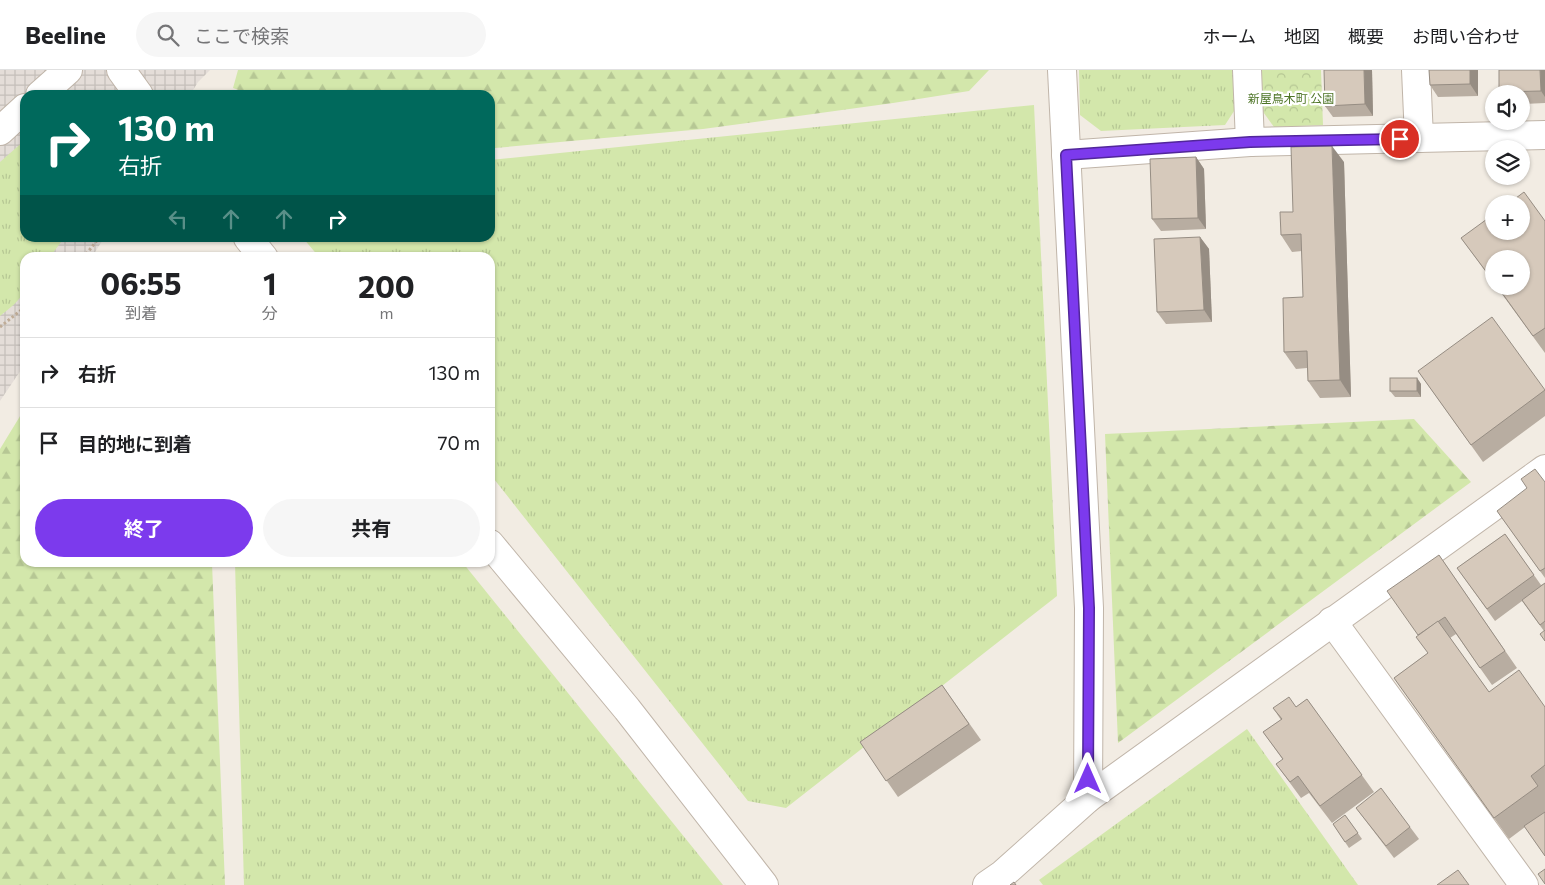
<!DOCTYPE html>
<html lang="ja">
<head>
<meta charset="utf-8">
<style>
  body { margin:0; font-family:Commissioner,"Noto Sans JP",sans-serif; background:#f6f6f6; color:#202124; height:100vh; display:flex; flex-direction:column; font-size:19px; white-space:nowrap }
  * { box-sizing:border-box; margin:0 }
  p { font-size:16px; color:#757577 }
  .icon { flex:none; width:28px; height:28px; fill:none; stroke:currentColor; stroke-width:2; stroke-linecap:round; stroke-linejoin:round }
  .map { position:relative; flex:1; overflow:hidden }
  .drawer { position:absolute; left:20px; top:182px; width:475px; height:315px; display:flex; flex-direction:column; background:#fff; border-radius:15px; box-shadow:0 1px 4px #0004 }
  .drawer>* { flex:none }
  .banner { position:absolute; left:20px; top:20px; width:475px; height:152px; border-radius:15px; box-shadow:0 1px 4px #0004; background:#00695c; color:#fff; overflow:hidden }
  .buttons { position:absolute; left:1485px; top:15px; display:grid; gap:10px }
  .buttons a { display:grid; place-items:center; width:45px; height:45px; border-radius:50%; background:#fff; box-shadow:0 1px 4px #0004; font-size:25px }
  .pin { position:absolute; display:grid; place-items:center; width:42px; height:42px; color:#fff; margin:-21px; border:2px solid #fff; border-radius:50%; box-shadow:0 1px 5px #0007 }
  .me { position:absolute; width:55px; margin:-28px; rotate:0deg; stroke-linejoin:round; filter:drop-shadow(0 0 4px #0008) }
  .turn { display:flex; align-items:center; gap:18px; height:105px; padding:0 15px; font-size:22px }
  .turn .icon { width:65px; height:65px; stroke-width:2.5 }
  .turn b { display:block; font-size:35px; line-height:42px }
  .lanes { display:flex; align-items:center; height:48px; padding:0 15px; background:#0003; justify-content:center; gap:25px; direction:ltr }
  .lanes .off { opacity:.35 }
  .eta { display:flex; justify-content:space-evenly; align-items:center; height:85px; text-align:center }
  .eta b { font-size:30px; font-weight:700; line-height:35px }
  .action { display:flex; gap:10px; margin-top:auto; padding:10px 15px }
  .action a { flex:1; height:58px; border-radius:30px; background:#7c3aed; color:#fff; font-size:20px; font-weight:700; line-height:58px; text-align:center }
  .action a+a { background:#f6f6f6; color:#202124 }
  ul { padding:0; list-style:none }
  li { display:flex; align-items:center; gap:15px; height:70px; padding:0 15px; border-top:1px solid #e0e0e0 }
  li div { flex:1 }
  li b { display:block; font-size:19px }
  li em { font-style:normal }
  header { display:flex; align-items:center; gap:30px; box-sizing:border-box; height:70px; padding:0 25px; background:#fff; border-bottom:1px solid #e0e0e0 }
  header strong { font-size:24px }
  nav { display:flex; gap:28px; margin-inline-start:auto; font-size:18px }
  .search { width:350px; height:45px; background:#f6f6f6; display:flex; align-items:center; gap:12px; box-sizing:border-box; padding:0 18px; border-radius:28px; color:#757577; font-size:19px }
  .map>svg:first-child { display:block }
  .industrial { fill:url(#industrial-grid) }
  .grass { fill:url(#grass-tufts) }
  .forest { fill:url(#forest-firs) }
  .park { fill:url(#park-crowns) }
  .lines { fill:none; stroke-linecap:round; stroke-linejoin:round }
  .minor-casing { stroke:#c0b5a9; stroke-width:30 }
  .tertiary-casing { stroke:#c0b5a9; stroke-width:30 }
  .path { stroke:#bfac97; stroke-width:3; stroke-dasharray:2.5 2.5; stroke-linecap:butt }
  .minor { stroke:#fff; stroke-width:28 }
  .tertiary { stroke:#fff; stroke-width:28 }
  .wall { fill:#b8ada1 }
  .shaded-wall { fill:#968d83 }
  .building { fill:#d6c9bb; stroke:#968d83 }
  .route-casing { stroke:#51269a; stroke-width:12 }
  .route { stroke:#7c3aed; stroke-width:9 }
  .labels { text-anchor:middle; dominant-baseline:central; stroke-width:4.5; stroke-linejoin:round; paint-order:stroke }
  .park-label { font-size:12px; fill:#4e7527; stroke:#fff }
</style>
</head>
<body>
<header>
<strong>Beeline</strong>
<div class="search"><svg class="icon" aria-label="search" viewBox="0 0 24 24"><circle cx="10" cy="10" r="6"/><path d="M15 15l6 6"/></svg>ここで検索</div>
<nav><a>ホーム</a><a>地図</a><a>概要</a><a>お問い合わせ</a></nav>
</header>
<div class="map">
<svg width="1545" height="815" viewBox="0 0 1545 815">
  <defs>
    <pattern id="industrial-grid" width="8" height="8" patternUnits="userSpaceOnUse" patternTransform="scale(1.25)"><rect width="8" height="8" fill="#e4ddd8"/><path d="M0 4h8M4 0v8" fill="none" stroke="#c5bfba"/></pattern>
    <pattern id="grass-tufts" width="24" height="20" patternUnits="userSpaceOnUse" patternTransform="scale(1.25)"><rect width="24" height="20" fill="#d3e7ab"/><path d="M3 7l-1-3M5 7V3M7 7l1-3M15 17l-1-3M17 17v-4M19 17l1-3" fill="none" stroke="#b6c794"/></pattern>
    <pattern id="forest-firs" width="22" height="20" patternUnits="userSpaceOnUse" patternTransform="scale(1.25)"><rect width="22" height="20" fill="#d3e7ab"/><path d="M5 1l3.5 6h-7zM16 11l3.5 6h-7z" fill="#b6c794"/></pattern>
    <pattern id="park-crowns" width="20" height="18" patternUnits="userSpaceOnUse" patternTransform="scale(1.25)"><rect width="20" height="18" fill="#d3e7ab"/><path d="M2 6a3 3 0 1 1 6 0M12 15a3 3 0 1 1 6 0" fill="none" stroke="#b6c794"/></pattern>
  </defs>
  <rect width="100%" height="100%" fill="#f2ece3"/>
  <!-- industrial -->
  <path class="industrial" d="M0 0H210L198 12 190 25H25V168H104L92 187 25 188V294L0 331Z"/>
  <!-- grass -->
  <g class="grass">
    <path d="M1079 0H1234L1236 38 1225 55 1101 61 1080 45Z"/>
    <path d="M1034 35 1057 526 786 738 748 731 490 404V188L319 187 303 168H490V90Z"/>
    <path d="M25 70V168H64L50 187 25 188C25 222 29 224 0 246V92Z"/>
    <path d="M235 493H463L723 815H244Z"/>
    <path d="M1247 659 1358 815H1043L1039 810Z"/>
  </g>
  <!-- forest -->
  <g class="forest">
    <path d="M238 0H989L969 21 893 33 703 59 495 78H490V25H252L233 18Z"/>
    <path d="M25 338V492L212 493 225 815H0V379Z"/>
    <path d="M1414 349 1471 412 1118 673 1105 364Z"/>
  </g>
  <!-- park -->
  <path class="park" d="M1259 0H1321L1323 55 1274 57 1261 39Z"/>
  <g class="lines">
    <defs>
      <g id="minor">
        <path d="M1062 0 1089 538 1088 728"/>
        <path d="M1247 0 1250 72"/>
        <path d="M1416 0 1419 68"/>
        <path d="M40 25 68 0"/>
        <path d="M0 61 25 38"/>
        <path d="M1066 85 1250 72 1545 65"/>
        <path d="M1332 551 1524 815"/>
      </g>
      <g id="tertiary">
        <path d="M121 0 139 25"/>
        <path d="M248 168 264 188"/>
        <path d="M490 474 627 639 764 815"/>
        <path d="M987 815 1003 804 1088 728 1545 399"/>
      </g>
    </defs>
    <!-- minor casing -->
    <use href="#minor" class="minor-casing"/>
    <!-- tertiary casing -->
    <use href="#tertiary" class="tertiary-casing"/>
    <!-- path -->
    <g class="path">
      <path d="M83 188 99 168"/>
      <path d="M0 257 25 237"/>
    </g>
    <!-- minor -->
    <use href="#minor" class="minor"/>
    <!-- tertiary -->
    <use href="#tertiary" class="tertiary"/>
  </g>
  <!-- wall -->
  <g class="wall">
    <path d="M1372 0 1373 46 1333 47 1325 36Z"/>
    <path d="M1429 0H1478V26L1438 27 1430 15Z"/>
    <path d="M1545 0V33L1521 34V24H1500L1499 22Z"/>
    <path d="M1196 87 1204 99 1206 159 1161 161 1152 149Z"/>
    <path d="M1344 92 1351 327 1320 328 1308 311 1307 298 1296 299 1284 282 1303 227 1302 181 1292 182 1281 165 1293 142Z"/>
    <path d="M1545 151V283L1496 216H1521L1494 189V213L1461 168Z"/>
    <path d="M1200 167 1209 179 1212 252 1166 254 1157 242Z"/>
    <path d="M1418 301 1545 320V346L1483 392Z"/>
    <path d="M1417 308 1421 314V327H1395L1390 321Z"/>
    <path d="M1545 412V508L1497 441Z"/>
    <path d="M1505 464 1541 515 1545 513V571L1544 561 1522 531 1495 551 1457 498Z"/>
    <path d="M1439 485 1517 598 1492 615 1456 564 1450 568 1489 622 1545 637V786L1525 757 1509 769 1394 608 1428 583Z"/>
    <path d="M942 615 981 670 898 727 860 672Z"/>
    <path d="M1307 629 1374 722 1332 753 1309 723 1301 728 1276 694 1283 690 1263 662 1281 650 1273 638 1296 637Z"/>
    <path d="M1356 738 1410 757 1419 769 1394 788Z"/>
    <path d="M1345 745 1362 769 1349 778 1333 754Z"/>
  </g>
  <!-- shaded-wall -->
  <g class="shaded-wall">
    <path d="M1364 0H1372L1373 46 1365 34Z"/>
    <path d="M1470 0H1478V26L1470 14Z"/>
    <path d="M1540 0H1545V27L1541 21Z"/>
    <path d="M1332 76 1344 92 1351 327 1340 310Z"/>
    <path d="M1196 87 1204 99 1206 159 1198 148Z"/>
    <path d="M1200 167 1209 179 1212 252 1204 240Z"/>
    <path d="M1417 308 1421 314V327L1417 321Z"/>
  </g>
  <!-- building -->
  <g class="building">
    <path d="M1324 0H1364L1365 34 1325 36Z"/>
    <path d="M1429 0H1470V14L1430 15Z"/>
    <path d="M1499 0H1540L1541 21 1499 22Z"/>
    <path d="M1332 76 1340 310 1308 311 1307 281 1284 282 1283 228 1303 227 1301 164 1281 165 1280 142H1293L1291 77Z"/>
    <path d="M1196 87 1198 148 1152 149 1150 89Z"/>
    <path d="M1524 122 1545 151V258L1533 266 1497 216H1521V189H1494V212L1461 168 1494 144V161H1521V134H1508Z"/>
    <path d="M1200 167 1204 240 1157 242 1154 169Z"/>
    <path d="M1492 247 1545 320 1471 375 1418 301Z"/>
    <rect x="1390" y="308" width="27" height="13"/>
    <path d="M1535 399 1545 412V498L1540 501 1497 441 1527 418 1521 409Z"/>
    <path d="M1505 464 1534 505 1487 539 1457 498Z"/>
    <path d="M1439 485 1505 581 1480 598 1445 547 1418 565 1387 521Z"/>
    <path d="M1545 513V551L1540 555 1522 530Z"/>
    <path d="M1438 551 1489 622 1519 600 1545 637V695L1531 706 1538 716 1494 748 1394 608 1428 583 1416 567Z"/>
    <path d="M1545 560V571L1540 564Z"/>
    <path d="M942 615 969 654 886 711 860 672Z"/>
    <path d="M1289 627 1296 637 1307 629 1362 705 1320 736 1298 706 1290 712 1276 694 1283 689 1263 662 1282 649 1273 638Z"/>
    <path d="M1381 718 1410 757 1386 776 1356 738Z"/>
    <path d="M1545 742V786L1524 756Z"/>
    <path d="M1345 745 1358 763 1345 772 1333 754Z"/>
    <path d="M1545 799V814L1538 804Z"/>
    <path d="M1458 800 1469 815H1437Z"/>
    <path d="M1014 812 1016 815H1010Z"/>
  </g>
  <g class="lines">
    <defs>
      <path id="route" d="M1088 709 1089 538 1066 85 1250 72 1400 69"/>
    </defs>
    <!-- route casing -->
    <use href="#route" class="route-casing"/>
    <!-- route -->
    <use href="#route" class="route"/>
  </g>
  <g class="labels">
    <!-- park labels -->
    <g class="park-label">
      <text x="1291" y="28">新屋鳥木町 公園</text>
    </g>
  </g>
</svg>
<div class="buttons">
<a><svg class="icon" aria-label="sound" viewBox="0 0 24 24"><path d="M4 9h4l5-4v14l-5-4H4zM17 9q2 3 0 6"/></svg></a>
<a><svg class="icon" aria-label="layers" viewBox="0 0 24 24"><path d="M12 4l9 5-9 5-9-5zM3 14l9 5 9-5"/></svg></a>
<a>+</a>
<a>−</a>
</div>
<div class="pin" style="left:1400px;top:69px;background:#d93025"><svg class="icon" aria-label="arrive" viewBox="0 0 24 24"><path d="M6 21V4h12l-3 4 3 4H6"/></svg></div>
<svg class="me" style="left:1088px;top:709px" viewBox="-20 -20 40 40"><path d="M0-17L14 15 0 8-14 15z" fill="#7c3aed" stroke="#fff" stroke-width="4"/></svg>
<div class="banner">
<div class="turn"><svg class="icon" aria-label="right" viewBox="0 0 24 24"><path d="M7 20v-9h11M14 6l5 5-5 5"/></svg><div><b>130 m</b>右折</div></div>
<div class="lanes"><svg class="icon off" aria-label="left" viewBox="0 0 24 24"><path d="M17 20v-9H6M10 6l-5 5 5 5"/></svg><svg class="icon off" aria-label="ahead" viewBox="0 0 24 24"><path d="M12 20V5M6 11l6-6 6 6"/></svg><svg class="icon off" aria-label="ahead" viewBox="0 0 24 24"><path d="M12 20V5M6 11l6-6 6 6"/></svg><svg class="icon" aria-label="right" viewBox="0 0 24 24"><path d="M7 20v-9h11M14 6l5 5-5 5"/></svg></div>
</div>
<section class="drawer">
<div class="eta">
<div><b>06:55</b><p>到着</p></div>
<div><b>1</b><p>分</p></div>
<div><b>200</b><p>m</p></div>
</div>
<ul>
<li><svg class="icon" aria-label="right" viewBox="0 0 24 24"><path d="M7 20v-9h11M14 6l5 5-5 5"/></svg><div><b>右折</b></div><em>130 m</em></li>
<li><svg class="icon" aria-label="arrive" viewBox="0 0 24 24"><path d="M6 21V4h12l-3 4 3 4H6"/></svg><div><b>目的地に到着</b></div><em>70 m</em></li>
</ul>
<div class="action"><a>終了</a><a>共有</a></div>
</section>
</div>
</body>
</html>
